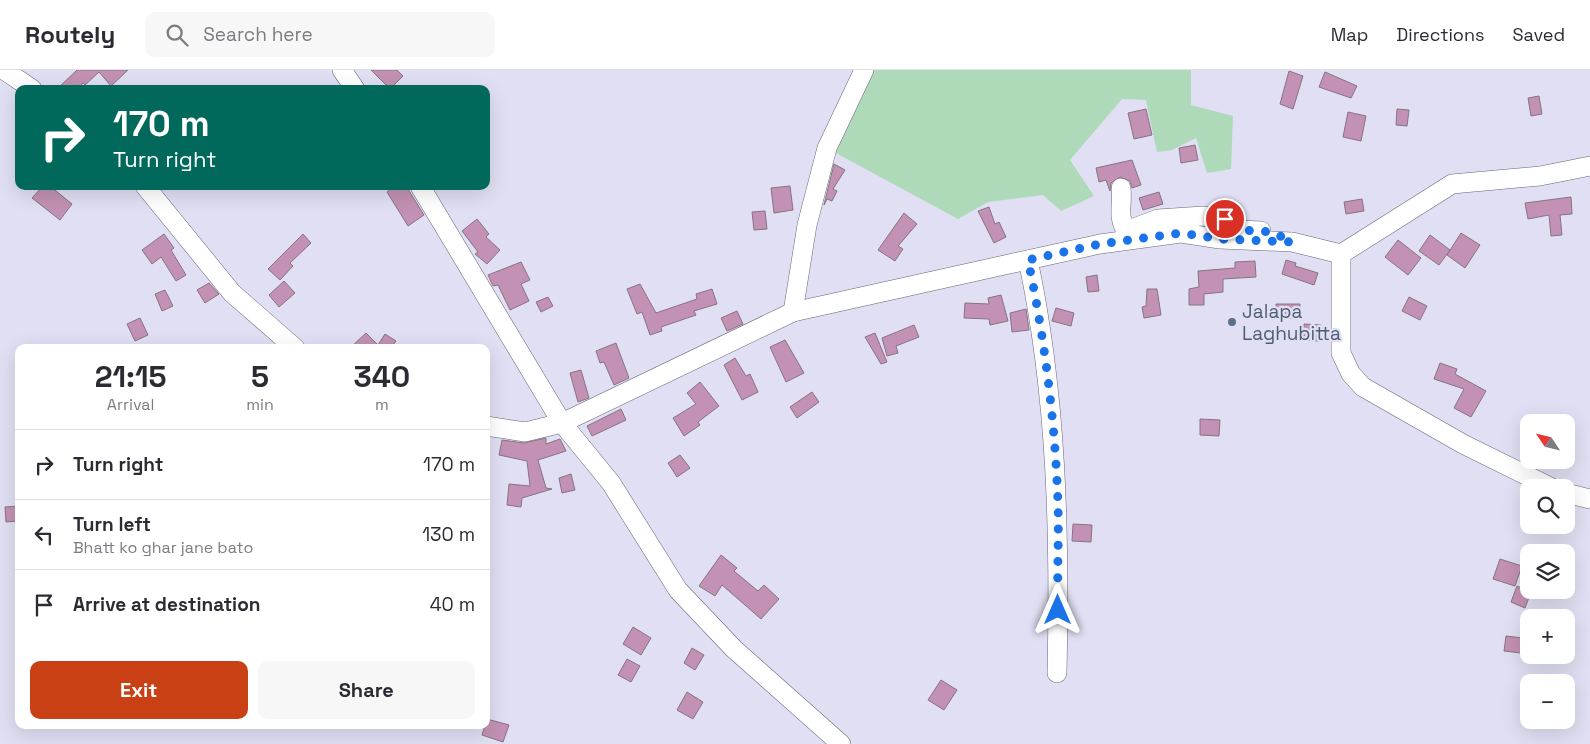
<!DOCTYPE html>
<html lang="en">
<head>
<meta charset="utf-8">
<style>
  body { margin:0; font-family:"Space Grotesk",sans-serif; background:#f7f7f7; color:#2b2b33; height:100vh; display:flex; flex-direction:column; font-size:19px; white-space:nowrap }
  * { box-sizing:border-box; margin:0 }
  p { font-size:16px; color:#7c7c81 }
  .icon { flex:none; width:28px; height:28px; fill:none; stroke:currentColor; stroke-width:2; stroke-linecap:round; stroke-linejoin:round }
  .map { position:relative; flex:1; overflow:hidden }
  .drawer { position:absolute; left:15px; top:274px; width:475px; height:385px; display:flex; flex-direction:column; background:#fff; border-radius:10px; box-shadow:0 5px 20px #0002 }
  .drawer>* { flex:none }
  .banner { position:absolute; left:15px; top:15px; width:475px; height:105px; border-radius:10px; box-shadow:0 5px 20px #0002; background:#00695c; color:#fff; overflow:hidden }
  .needle { width:32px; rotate:305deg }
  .fabs { position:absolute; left:1520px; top:344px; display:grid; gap:10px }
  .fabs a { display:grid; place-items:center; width:55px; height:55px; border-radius:10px; background:#fff; box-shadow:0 5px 20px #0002; font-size:25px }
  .pin { position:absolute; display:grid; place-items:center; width:42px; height:42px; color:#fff; margin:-21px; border:2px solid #fff; border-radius:50%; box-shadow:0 1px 5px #0007 }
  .me { position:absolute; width:55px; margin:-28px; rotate:0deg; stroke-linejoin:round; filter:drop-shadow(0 0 4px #0008) }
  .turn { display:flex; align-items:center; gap:18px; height:105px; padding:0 15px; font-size:22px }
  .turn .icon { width:65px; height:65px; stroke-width:2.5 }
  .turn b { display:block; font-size:35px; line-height:42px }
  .eta { display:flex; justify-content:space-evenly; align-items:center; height:85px; text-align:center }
  .eta b { font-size:30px; font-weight:600; line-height:35px }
  .primary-button { display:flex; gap:10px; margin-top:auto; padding:10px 15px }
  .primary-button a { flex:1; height:58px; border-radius:10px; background:#c84013; color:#fff; font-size:20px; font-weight:600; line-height:58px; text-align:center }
  .primary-button a+a { background:#f7f7f7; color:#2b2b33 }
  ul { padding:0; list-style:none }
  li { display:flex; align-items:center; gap:15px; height:70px; padding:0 15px; border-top:1px solid #e1e1e2 }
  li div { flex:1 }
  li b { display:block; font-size:19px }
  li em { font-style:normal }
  header { display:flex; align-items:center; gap:30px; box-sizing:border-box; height:70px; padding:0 25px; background:#fff; border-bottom:1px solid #e1e1e2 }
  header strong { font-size:24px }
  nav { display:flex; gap:28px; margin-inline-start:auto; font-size:18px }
  .search { width:350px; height:45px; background:#f7f7f7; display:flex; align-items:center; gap:12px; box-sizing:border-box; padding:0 18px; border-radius:10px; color:#7c7c81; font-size:19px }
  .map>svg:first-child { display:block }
  .green { fill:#aedab9 }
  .building { fill:#c391b3; stroke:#867480 }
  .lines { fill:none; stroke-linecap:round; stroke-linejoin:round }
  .minor-casing { stroke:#676577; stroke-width:20 }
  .minor { stroke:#fff; stroke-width:19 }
  .route { stroke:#1a73e8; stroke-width:9; stroke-dasharray:0 16.2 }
  .service-dot { fill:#5c6f8a; stroke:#e0dff3; stroke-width:2 }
  .labels { text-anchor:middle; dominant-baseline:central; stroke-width:4.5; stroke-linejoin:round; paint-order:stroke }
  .service-label { font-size:19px; fill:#4e5e75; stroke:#e0dff3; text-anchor:start }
</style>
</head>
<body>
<header>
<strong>Routely</strong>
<div class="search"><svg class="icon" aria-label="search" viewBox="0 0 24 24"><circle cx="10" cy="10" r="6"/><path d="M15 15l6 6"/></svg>Search here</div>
<nav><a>Map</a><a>Directions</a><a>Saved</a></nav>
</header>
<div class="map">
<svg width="1590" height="674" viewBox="0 0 1590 674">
  <rect width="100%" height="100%" fill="#e0dff3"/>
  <!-- green -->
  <path class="green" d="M870 0H1191V35L1233 46 1231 99 1207 103 1196 68 1172 80 1157 82 1146 30 1122 29 1070 90 1094 126 1061 141 1043 125 988 132 958 149 834 82Z"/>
  <!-- building -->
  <g class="building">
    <path d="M77 0H128L111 16 99 2 85 15 83 13 77 19H57Z"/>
    <path d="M371 0H397L403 6 390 19Z"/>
    <path d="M1289 1 1303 6 1293 39 1280 34Z"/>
    <path d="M1325 2 1357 16 1351 28 1319 17Z"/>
    <path d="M1539 26 1542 44 1531 46 1528 28Z"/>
    <path d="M1146 39 1152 65 1134 69 1128 43Z"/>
    <path d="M1397 39 1409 40 1407 56 1396 55Z"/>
    <path d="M1348 42 1366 46 1361 71 1343 67Z"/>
    <path d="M1195 75 1198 90 1181 93 1179 78Z"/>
    <path d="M1132 90 1141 115 1132 118 1130 111 1120 107 1111 113 1110 121 1106 110 1099 112 1096 98Z"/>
    <path d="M834 94 845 100 833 119 837 121 832 131 827 129 824 135Z"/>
    <path d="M43 116H50L72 134 60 150 32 128Z"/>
    <path d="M394 116H406L424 145 408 156 387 122Z"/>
    <path d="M790 116 793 140 774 143 771 118Z"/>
    <path d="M1159 122 1163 134 1143 140 1139 128Z"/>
    <path d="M1571 127 1572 144 1560 145 1562 165 1551 166 1549 145 1528 149 1525 133Z"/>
    <path d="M1362 129 1364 141 1346 144 1344 132Z"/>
    <path d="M989 137 995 154 999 152 1006 167 994 173 978 141Z"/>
    <path d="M765 141 767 159 754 160 752 142Z"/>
    <path d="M904 143 917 154 898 176 903 179 895 191 878 180Z"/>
    <path d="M477 149 489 164 486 167 500 180 487 194 475 184 478 182 462 161Z"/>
    <path d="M1461 163 1480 175 1465 198 1447 185Z"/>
    <path d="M164 164 174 178 171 180 186 205 176 211 161 187 152 194 142 180Z"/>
    <path d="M303 164 311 173 290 193 293 196 280 210 268 199Z"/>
    <path d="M1430 165 1450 180 1439 195 1419 181Z"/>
    <path d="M1398 170 1421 188 1408 205 1385 187Z"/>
    <path d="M1286 190 1296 193 1295 196 1318 203 1314 215 1282 204Z"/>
    <path d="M1255 191 1256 207 1223 209V222L1204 224V235H1189V219L1199 217 1198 201 1235 198V192Z"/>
    <path d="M521 192 530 210 521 214 529 231 510 240 498 215 493 216 488 205Z"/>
    <path d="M1097 205 1099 221 1088 222 1086 207Z"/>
    <path d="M284 211 295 223 279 237 269 225Z"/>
    <path d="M209 213 219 224 205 233 197 220Z"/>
    <path d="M640 214 656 243 697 229 696 224 712 219 717 234 694 241 696 245 661 257 662 261 650 265 642 242 637 244 627 219Z"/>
    <path d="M1147 219H1157L1161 245 1144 248 1142 237 1146 236Z"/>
    <path d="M165 220 173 236 162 241 155 224Z"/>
    <path d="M1001 225 1008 251 990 255 989 249 964 248 965 233 989 234 988 228Z"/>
    <path d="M548 227 553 236 541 242 536 232Z"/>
    <path d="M1409 227 1427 236 1420 250 1402 241Z"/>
    <path d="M1276 234H1300L1299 248H1276Z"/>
    <path d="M1056 238 1074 243 1071 256 1052 251Z"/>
    <path d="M1026 239 1029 260 1012 262 1010 243Z"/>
    <path d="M737 241 743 254 727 261 721 248Z"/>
    <path d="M140 248 148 265 135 271 127 254Z"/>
    <path d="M1304 254 1321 255 1319 271 1303 270Z"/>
    <path d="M914 255 919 267 896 276 898 283 887 286 882 268Z"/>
    <path d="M366 263 378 275 385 264 396 271 391 278H350Z"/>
    <path d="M875 263 887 292 881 294 865 267Z"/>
    <path d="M785 270 804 303 786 312 770 277Z"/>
    <path d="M616 273 629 308 614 315 604 292 600 293 596 281Z"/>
    <path d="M735 288 746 306 750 304 758 322 742 330 724 295Z"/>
    <path d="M1440 293 1457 299 1455 304 1486 321 1471 347 1454 338 1464 319 1434 309Z"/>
    <path d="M581 300 589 328 578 332 570 303Z"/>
    <path d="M700 312 719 336 698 352 700 355 684 366 673 348 696 334 687 323Z"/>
    <path d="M812 322 819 332 797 348 790 337Z"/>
    <path d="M621 339 626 350 592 366 587 356Z"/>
    <path d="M1200 349 1220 350 1219 366 1200 365Z"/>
    <path d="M546 368V374L560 369 566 381 538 390 546 418 552 419 522 428 521 437 507 435 509 414 530 416 527 391 499 385 502 370 524 373Z"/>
    <path d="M680 385 690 398 677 407 668 393Z"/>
    <path d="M571 404 575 420 562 423 559 408Z"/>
    <path d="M19 436V451L6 452 5 437Z"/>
    <path d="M1073 454 1092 455 1091 472 1072 471Z"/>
    <path d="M721 485 737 498 734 501 758 521 764 515 779 529 761 549 722 515 715 526 699 516Z"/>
    <path d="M1500 489 1522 496 1515 516 1493 509Z"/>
    <path d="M1517 516 1531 522 1525 538 1511 532Z"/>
    <path d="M633 557 651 568 641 585 623 574Z"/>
    <path d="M1506 566 1523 568 1521 583 1504 581Z"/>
    <path d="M692 578 704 585 695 600 684 593Z"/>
    <path d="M627 589 640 596 631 612 618 605Z"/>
    <path d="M941 610 957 620 944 640 928 630Z"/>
    <path d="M687 622 703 632 693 649 677 640Z"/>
    <path d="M487 649 509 655 503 672 482 665Z"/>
  </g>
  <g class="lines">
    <defs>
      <g id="minor">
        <path d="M4 0 32 19"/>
        <path d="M342 0 355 19"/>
        <path d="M145 116 232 223 295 278"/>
        <path d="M420 116 562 353 611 413 678 520 734 579 841 674"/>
        <path d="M1121 118C1123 136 1117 145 1126 161L1158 149 1203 146 1225 149 1240 160 1261 161"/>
        <path d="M1341 184V283L1351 304 1363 317 1463 374 1552 418"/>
        <path d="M1028 190C1057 326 1060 464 1057 603"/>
        <path d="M793 242 807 155 827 78 864 0"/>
        <path d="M486 356 525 362 562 353 793 242 991 198 1100 174 1181 163 1220 169 1292 172 1341 184 1452 114 1540 106 1590 96"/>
        <path d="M1566 423 1590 429"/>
      </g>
    </defs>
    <!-- minor casing -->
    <use href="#minor" class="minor-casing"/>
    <!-- minor -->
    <use href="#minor" class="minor"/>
  </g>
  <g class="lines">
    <!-- route -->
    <path class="route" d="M1058 540C1057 505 1059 469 1058 433 1055 352 1045 270 1028 190L1100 174 1181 163 1220 169 1292 172 1272 162 1240 160 1225 149"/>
  </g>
  <!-- markers -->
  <circle class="service-dot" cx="1232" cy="252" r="5"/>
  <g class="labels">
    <!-- service labels -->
    <g class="service-label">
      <text x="1242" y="241">Jalapa<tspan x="1242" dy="22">Laghubitta</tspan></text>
    </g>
  </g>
</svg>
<div class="fabs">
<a><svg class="needle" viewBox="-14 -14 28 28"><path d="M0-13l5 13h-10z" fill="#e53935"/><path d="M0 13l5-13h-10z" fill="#7c7c81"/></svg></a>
<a><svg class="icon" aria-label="search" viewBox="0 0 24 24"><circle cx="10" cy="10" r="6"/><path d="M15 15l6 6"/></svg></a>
<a><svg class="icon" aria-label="layers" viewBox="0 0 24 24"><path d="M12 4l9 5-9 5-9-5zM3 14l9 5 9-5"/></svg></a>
<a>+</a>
<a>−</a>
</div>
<div class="pin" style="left:1225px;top:149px;background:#d93025"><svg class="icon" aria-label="arrive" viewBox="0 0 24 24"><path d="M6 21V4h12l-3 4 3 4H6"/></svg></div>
<svg class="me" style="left:1058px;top:540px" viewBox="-20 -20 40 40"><path d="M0-17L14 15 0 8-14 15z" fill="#1a73e8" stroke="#fff" stroke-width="4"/></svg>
<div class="banner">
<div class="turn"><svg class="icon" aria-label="right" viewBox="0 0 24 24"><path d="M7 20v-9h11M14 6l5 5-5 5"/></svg><div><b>170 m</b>Turn right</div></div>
</div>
<section class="drawer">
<div class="eta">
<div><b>21:15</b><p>Arrival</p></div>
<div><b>5</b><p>min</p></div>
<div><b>340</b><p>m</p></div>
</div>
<ul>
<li><svg class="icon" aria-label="right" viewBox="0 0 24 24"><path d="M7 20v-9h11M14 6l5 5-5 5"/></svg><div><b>Turn right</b></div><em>170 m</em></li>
<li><svg class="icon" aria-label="left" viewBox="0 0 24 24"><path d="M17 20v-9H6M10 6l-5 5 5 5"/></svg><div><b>Turn left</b><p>Bhatt ko ghar jane bato</p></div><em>130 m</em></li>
<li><svg class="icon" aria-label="arrive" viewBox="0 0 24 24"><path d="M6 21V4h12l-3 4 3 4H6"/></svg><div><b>Arrive at destination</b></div><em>40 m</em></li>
</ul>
<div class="primary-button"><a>Exit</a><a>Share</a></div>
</section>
</div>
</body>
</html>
